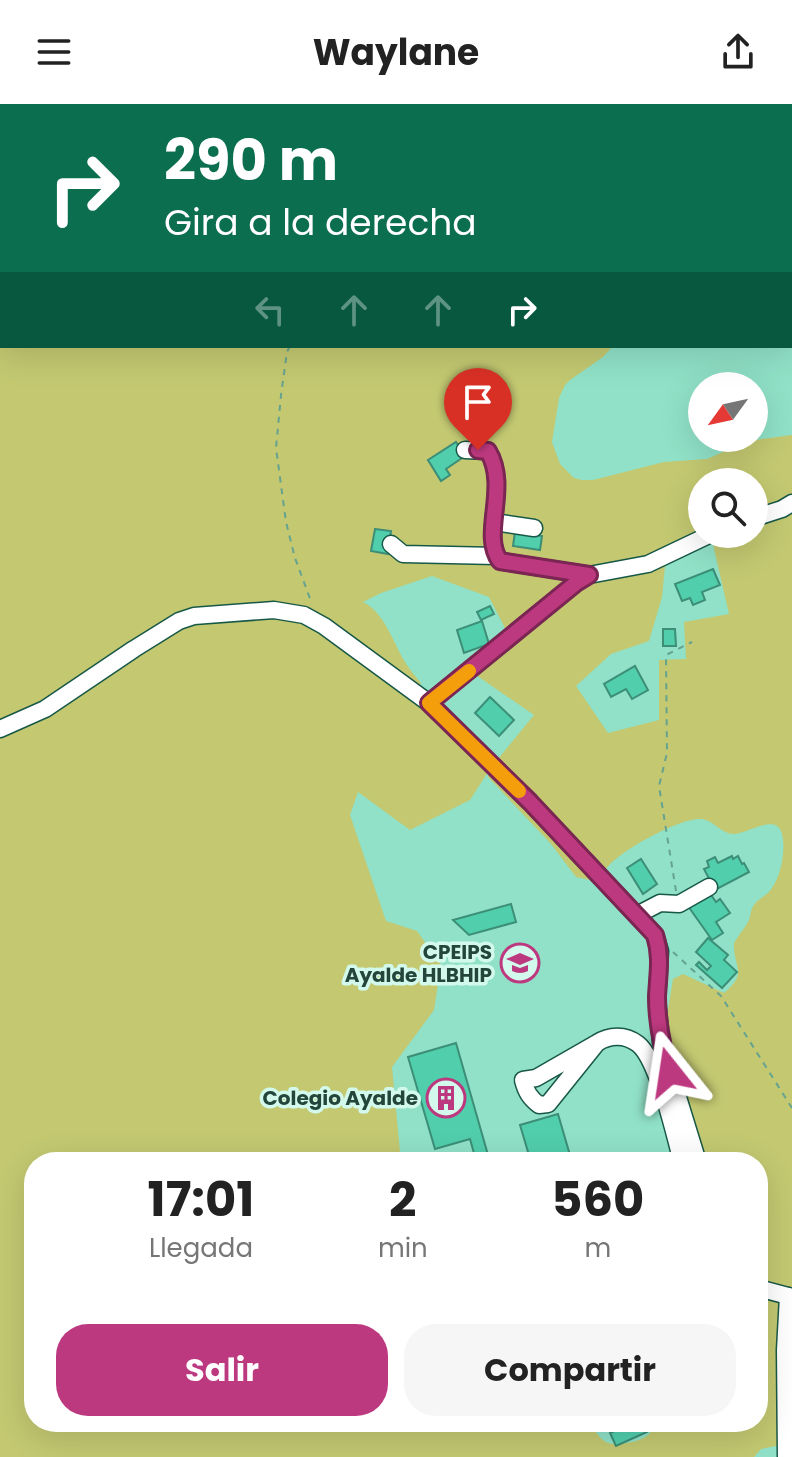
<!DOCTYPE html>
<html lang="es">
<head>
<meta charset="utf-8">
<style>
  body { margin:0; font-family:Poppins,sans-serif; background:#f6f6f6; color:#222; height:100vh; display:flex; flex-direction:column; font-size:30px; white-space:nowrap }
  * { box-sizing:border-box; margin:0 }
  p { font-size:26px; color:#767676 }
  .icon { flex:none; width:44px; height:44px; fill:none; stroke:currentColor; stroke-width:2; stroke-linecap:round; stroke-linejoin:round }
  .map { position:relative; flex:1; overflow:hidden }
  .details { position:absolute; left:24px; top:1048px; width:744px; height:280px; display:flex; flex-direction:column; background:#fff; border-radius:32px; box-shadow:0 8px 32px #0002 }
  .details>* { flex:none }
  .top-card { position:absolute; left:0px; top:0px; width:792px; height:244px; box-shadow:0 8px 32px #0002; background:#0b6e4f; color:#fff; overflow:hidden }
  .needle { width:52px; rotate:237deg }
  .buttons { position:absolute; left:688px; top:268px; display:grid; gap:16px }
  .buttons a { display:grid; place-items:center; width:80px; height:80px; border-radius:50%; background:#fff; box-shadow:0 8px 32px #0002; font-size:40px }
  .pin { position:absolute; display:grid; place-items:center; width:68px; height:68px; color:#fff; margin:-82px -34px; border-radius:50% 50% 50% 0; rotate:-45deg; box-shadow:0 0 8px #0007 }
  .pin .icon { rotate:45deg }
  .me { position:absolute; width:88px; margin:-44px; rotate:345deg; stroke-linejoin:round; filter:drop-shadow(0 0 6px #0008) }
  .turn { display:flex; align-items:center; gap:28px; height:168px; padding:0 32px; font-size:36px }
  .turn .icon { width:104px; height:104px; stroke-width:2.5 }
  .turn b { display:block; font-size:56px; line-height:68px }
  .lanes { display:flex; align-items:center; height:76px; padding:0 32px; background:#0003; justify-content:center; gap:40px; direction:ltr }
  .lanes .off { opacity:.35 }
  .eta { display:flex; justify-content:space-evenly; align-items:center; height:136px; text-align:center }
  .eta b { font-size:48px; font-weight:700; line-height:56px }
  .action { display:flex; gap:16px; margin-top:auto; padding:16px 32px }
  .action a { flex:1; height:92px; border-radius:32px; background:#bd397f; color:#fff; font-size:32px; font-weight:700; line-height:92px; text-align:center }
  .action a+a { background:#f6f6f6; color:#222 }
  header { display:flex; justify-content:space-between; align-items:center; height:104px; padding:0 32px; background:#fff; font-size:36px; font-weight:700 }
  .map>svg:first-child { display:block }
  .green { fill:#c3c871; fill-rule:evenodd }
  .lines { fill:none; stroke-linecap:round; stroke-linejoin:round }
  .river { stroke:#1b95c6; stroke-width:20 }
  .building { fill:#51ceac; stroke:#3c8e77; stroke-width:2 }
  .minor-casing { stroke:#175847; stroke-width:19 }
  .path { stroke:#65a38f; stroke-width:2; stroke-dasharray:6 6; stroke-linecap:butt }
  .minor { stroke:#fff; stroke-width:16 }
  .route-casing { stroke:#7b2553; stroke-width:20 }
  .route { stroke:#bd397f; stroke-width:14 }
  .slow { stroke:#f59e0b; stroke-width:14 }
  .labels { text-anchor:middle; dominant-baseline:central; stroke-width:7; stroke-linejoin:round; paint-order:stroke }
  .poi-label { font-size:20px; font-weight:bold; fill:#23453a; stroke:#d2f9eb; text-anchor:end }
</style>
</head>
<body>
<header><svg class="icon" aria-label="menu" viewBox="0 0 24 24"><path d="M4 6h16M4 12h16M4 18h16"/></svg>Waylane<svg class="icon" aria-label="share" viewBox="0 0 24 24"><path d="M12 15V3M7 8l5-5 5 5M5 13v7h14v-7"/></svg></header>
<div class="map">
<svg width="792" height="1353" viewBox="0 0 792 1353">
  <rect width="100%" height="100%" fill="#90e1c7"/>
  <!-- green -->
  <g class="green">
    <path d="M288 0H792V196L790 197V2H280Z"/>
    <path d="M2 149V242H613L603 253 570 276 565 281 559 294 552 338 560 360 574 374 582 376H593L664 358 707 355 748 337 792 331V1353L791 1351 776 1342 761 1345 754 1353H0V151ZM702 378H754V430H702ZM712 436 729 510 684 518 686 555 659 556V616L608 629 576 582 611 550 649 537 662 493 666 452ZM432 472 489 493 508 530 473 569 534 611 489 666 414 587 421 579C415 572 409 565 405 558 393 538 384 508 363 498L381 489ZM488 668V673L551 740 576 773 604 779C604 774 603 771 605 767 614 749 681 713 701 715 714 716 721 730 734 730 748 730 777 708 782 730 786 746 781 771 772 784 768 791 759 794 754 801 750 806 751 813 748 818 744 825 738 832 734 839 733 864 749 868 724 889L683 870 673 875 659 961 690 1058H758V1318H652C652 1324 653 1326 649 1330 642 1338 615 1343 606 1338 599 1334 594 1325 589 1318H34V1058H401L392 963 434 906 441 861 417 827 386 817 350 711 358 688 410 726 470 696Z"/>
  </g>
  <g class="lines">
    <!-- river -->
    <path class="river" d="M790 180 792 178"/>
  </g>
  <!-- building -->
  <g class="building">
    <path d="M456 338 465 352 446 365 450 371 441 377 428 356Z"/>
    <path d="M375 425 391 427 388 450 371 447Z"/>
    <path d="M515 428 542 432 540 446 513 442Z"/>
    <path d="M713 465 720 481 702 488 705 496 693 501 690 494 682 497 675 480Z"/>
    <path d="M490 502 494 510 481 516 477 508Z"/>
    <path d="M482 517 489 540 464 549 457 526Z"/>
    <path d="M663 525H675L676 542H663Z"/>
    <path d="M635 562 648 586 632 595 626 585 611 593 604 580Z"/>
    <path d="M490 593 514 616 499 632 475 609Z"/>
    <path d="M732 752 733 755 738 752 742 760 744 759 749 768 715 786 704 765 709 763 707 757 715 753 718 759Z"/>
    <path d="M641 755 657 780 643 790 627 764Z"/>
    <path d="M709 788 716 798 720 795 730 809 716 818 723 829 712 836 688 802Z"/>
    <path d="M511 800 516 818 469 831 453 816Z"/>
    <path d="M708 834 728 851 724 856 737 868 722 884 696 861 699 858 707 866 711 862 696 848Z"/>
    <path d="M456 939 490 1058H457L475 1053 470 1035 435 1045 408 953Z"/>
    <path d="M558 1010 572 1058H531L520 1021Z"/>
    <path d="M619 1318H635L636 1320 642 1318 647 1328 616 1342 610 1329 621 1324Z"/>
  </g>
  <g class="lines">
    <defs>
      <g id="minor">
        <path d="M465 346 488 347C510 384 480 430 500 457L589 471"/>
        <path d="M754 414 782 405 792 399"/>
        <path d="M494 418 534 424"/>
        <path d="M391 440 403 450 497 452"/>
        <path d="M429 599 576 479 589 471 648 460 711 430"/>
        <path d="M0 625 45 605 134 545 179 517 194 512 274 506 304 511 324 522 429 599 530 698 655 831 660 847 657 895 661 938 698 1058"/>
        <path d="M637 811 660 799 679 800 709 783"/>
        <path d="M597 939 548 1000 539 1001C530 994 526 988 523 976L536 974 597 939C609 931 625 930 638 940 658 956 675 1032 682 1058"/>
        <path d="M758 1184 792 1193"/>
        <path d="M786 1353 785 1246 788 1192"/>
      </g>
    </defs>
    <!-- minor casing -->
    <use href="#minor" class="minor-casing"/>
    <!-- path -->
    <g class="path">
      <path d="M453 2 455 0"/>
      <path d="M290 242 287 248 281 291 276 344 286 418 295 454 312 500"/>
      <path d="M676 787 659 682 667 649 666 551 692 538"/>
      <path d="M673 848 721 892 792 1004"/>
    </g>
    <!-- minor -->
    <use href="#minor" class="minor"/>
  </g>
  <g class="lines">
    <defs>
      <path id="route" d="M478 346 488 347C510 384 480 430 500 457L589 471 576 479 429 599 530 698 655 831C662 854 658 870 657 893 657 920 662 943 670 968"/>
    </defs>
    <!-- route casing -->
    <use href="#route" class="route-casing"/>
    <!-- route -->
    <use href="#route" class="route"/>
    <!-- slow -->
    <path class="slow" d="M469 567 429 599 519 687"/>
  </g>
  <!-- icons -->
  <defs>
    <symbol id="school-ring" viewBox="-11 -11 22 22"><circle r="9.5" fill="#d2f9eb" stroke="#bd397f" stroke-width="1.5"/><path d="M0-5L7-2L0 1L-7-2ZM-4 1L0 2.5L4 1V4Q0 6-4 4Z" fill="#bd397f"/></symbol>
    <symbol id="building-ring" viewBox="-11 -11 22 22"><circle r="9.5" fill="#d2f9eb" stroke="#bd397f" stroke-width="1.5"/><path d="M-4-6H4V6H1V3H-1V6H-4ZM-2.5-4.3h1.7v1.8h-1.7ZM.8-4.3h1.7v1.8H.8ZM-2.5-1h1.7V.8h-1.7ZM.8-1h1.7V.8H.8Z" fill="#bd397f"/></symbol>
  </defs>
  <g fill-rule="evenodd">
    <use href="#school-ring" x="498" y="837" width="44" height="44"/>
    <use href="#building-ring" x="424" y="972" width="44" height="44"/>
  </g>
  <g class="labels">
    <!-- poi labels -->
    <g class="poi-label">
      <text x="492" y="848">CPEIPS<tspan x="492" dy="23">Ayalde HLBHIP</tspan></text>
      <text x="418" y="994">Colegio Ayalde</text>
    </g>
  </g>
</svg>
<div class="buttons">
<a><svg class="needle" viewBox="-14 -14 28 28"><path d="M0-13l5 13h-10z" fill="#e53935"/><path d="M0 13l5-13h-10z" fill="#767676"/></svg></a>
<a><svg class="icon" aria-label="search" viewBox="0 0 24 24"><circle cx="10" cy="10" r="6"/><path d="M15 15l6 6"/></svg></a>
</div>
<div class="pin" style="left:478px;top:346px;background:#d93025"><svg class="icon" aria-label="arrive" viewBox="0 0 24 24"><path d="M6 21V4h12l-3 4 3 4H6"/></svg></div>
<svg class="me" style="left:670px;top:968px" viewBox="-20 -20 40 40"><path d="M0-17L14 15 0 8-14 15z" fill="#bd397f" stroke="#fff" stroke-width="4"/></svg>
<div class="top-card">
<div class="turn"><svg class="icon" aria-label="right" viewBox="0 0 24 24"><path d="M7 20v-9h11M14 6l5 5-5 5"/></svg><div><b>290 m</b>Gira a la derecha</div></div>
<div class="lanes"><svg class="icon off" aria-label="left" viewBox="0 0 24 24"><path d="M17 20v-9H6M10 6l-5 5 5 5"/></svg><svg class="icon off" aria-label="ahead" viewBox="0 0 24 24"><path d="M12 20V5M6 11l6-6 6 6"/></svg><svg class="icon off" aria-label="ahead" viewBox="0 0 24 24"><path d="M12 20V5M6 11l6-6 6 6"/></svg><svg class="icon" aria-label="right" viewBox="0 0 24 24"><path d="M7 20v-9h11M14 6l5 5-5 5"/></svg></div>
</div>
<section class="details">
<div class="eta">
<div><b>17:01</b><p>Llegada</p></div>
<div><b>2</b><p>min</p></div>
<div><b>560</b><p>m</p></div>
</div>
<div class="action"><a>Salir</a><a>Compartir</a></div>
</section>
</div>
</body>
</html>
